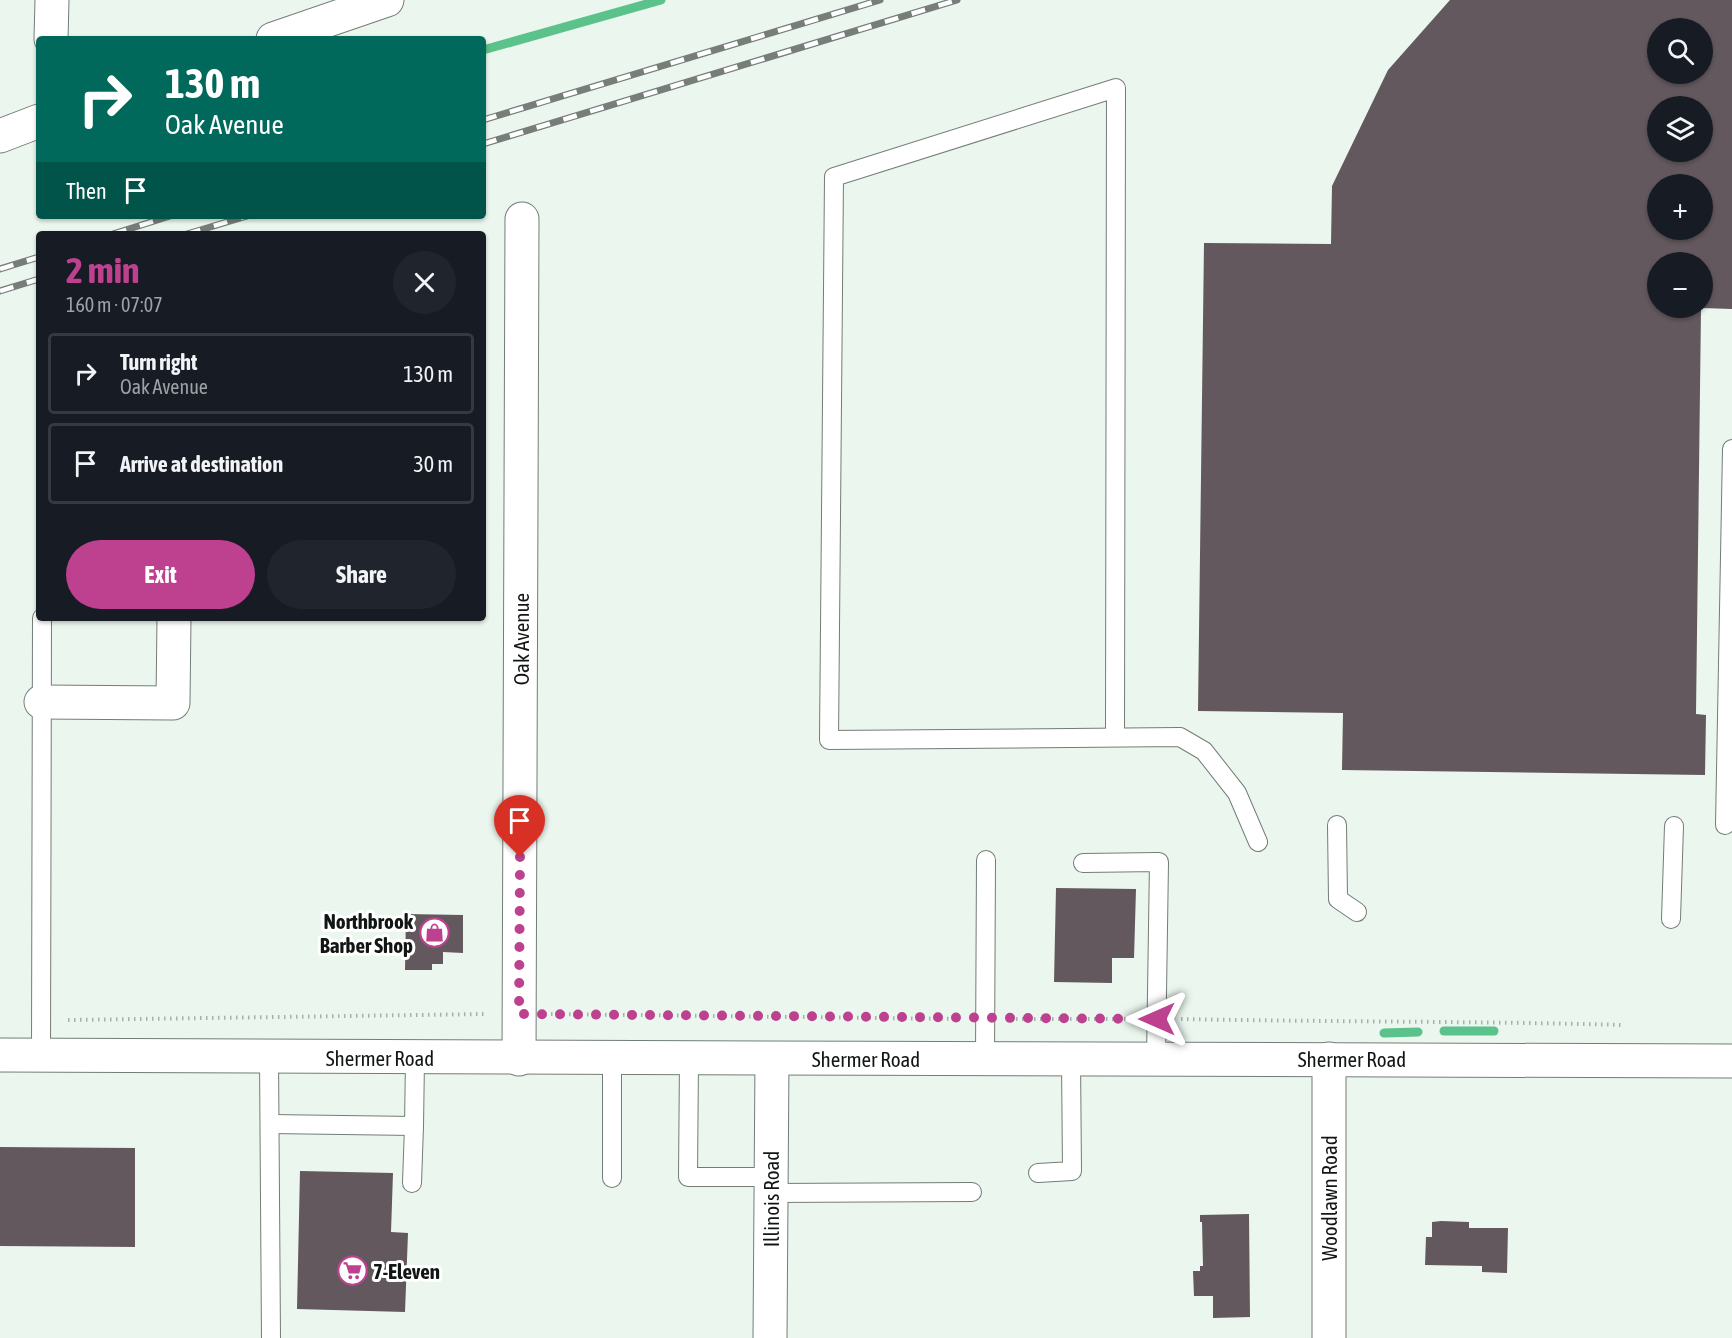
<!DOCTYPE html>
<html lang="en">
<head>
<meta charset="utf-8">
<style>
  body { margin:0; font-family:"Asap Condensed",sans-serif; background:#20242c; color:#f1f3f6; height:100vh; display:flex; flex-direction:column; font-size:22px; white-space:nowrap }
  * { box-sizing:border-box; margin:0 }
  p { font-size:20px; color:#9ea1a6 }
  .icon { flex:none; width:33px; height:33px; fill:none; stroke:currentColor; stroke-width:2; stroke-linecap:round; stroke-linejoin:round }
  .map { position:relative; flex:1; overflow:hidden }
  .panel { position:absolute; left:36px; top:231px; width:450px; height:390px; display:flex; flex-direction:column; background:#171b24; border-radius:6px; box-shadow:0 2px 4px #0004 }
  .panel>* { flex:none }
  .guide { position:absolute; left:36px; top:36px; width:450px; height:183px; border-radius:6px; box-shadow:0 2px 4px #0004; background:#00695c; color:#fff; overflow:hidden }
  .tools { position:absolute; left:1647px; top:18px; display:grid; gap:12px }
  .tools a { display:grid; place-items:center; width:66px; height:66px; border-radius:50%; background:#171b24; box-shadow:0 2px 4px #0004; font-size:30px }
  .pin { position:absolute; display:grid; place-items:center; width:51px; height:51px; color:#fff; margin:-62px -26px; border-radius:50% 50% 50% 0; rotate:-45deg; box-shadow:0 0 6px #0007 }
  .pin .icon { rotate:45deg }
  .me { position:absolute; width:66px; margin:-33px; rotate:270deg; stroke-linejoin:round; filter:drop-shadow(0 0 4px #0008) }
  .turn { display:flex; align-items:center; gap:21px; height:126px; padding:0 30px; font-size:27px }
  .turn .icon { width:78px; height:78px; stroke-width:2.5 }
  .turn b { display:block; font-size:42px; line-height:51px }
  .then { display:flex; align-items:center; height:57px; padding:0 30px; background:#0003; gap:12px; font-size:22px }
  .round { display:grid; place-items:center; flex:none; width:63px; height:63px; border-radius:32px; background:#20242c }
  .summary { display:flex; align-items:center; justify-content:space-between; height:102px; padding:0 30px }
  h1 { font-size:36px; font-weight:700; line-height:45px; color:#be4190 }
  .primary-button { display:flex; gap:12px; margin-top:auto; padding:12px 30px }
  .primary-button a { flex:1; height:69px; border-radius:36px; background:#be4190; color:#fff; font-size:24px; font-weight:700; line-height:69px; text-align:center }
  .primary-button a+a { background:#20242c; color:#f1f3f6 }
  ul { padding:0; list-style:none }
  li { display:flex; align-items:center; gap:18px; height:81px; margin:0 12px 9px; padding:0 18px; border:3px solid #363941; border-radius:6px }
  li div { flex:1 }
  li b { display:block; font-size:22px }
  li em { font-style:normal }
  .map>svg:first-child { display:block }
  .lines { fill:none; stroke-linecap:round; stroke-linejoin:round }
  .stream { stroke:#5ac28a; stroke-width:9 }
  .building { fill:#62585d; fill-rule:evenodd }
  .service-casing { stroke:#737d77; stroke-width:20 }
  .minor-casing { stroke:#737d77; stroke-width:35 }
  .secondary-casing { stroke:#737d77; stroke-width:35 }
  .path { stroke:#a7b1ab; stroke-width:4; stroke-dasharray:1.5 4.5; stroke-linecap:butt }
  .service { stroke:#fff; stroke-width:18 }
  .minor { stroke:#fff; stroke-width:33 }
  .secondary { stroke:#fff; stroke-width:33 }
  .rail-casing { stroke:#777e7a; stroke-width:7 }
  .rail { stroke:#fff; stroke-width:4.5; stroke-dasharray:14; stroke-linecap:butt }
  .route { stroke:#be4190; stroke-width:10; stroke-dasharray:0 18 }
  .labels { text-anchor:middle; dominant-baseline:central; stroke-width:6; stroke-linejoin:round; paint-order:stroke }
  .street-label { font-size:21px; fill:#111513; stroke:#fff }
  .poi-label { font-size:21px; font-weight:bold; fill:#111513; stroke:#fff; text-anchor:end }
</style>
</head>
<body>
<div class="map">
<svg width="1732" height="1338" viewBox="0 0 1732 1338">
  <rect width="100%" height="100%" fill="#eaf6ee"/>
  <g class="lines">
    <!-- stream -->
    <g class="stream">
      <path d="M483 50 661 0"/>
      <path d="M1444 1031H1494"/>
      <path d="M1384 1033 1418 1032"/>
    </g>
  </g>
  <!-- building -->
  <g class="building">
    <path d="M1450 0H1732V309L1702 308V262H1658V308H1701L1696 714 1706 715 1705 775 1342 770 1343 713 1198 711 1204 243 1331 244 1332 186 1388 70ZM1658 28H1702V74H1658ZM1658 106H1702V152H1658ZM1658 184H1702V230H1658Z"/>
    <path d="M1056 888 1136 889 1134 958H1112V983L1054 982Z"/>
    <path d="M406 914 463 915V953L443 952V964H432V970H405Z"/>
    <path d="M0 1147 135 1148V1247L0 1246Z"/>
    <path d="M300 1171 393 1173 391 1232 408 1233 405 1312 297 1309Z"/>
    <path d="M1249 1214 1250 1317 1213 1318V1296H1194L1193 1271H1200V1266H1203L1202 1222H1200V1215Z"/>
    <path d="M1441 1221 1469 1222V1228H1508L1507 1273 1482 1272V1266L1425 1265 1426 1237H1432V1222Z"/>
  </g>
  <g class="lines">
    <defs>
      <g id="service">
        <path d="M1115 736 1116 88 834 177 829 740 1180 737 1204 751 1237 793 1258 842"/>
        <path d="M1337 825 1338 899 1357 912"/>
        <path d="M1725 825 1732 449"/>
        <path d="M1083 863 1159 862 1156 1059"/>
        <path d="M1671 919 1674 826"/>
        <path d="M41 1055 42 618"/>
        <path d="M269 1057 271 1338"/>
        <path d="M612 1059V1178"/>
        <path d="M689 1059 688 1177H771"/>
        <path d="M985 1059 986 860"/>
        <path d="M270 1124 414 1126 415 1059"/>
        <path d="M1038 1173 1072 1171 1071 1059"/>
        <path d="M412 1183 414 1126"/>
        <path d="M771 1193 972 1192"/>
      </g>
      <g id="minor">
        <path d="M51 39 52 0"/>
        <path d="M273 39 387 0"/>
        <path d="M0 136 39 121"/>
        <path d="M41 702 173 703 174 618"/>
        <path d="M519 1059 522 219"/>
        <path d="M770 1338 772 1059"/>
        <path d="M1329 1338V1059"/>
      </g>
      <path id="secondary" d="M0 1055C577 1060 1155 1057 1732 1061"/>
    </defs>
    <!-- service casing -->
    <use href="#service" class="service-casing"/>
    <!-- minor casing -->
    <use href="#minor" class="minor-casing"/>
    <!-- secondary casing -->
    <use href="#secondary" class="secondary-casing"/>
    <!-- path -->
    <g class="path">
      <path d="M551 1014 960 1019"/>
      <path d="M1010 1019H1131"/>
      <path d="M1181 1019C1328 1022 1476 1021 1623 1025"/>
      <path d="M68 1020 486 1014"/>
    </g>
    <!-- service -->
    <use href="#service" class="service"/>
    <!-- minor -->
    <use href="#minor" class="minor"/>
    <!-- secondary -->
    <use href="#secondary" class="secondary"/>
    <defs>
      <g id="rail">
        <path d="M483 120 880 0"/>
        <path d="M483 144 957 0"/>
        <path d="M113 234 170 216"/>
        <path d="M187 234 247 216"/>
        <path d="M0 269 39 257"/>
        <path d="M0 291 39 279"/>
      </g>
    </defs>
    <!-- rail casing -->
    <use href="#rail" class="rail-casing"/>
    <!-- rail -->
    <use href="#rail" class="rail"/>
  </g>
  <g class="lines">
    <!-- route -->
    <path class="route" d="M520 857 519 1014 1157 1019"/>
  </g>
  <!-- icons -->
  <defs>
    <symbol id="shop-ring" viewBox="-11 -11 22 22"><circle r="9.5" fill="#fff" stroke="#be4190" stroke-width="1.5"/><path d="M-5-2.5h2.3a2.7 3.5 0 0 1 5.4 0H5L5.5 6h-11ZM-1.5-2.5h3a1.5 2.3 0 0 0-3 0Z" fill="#be4190"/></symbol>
    <symbol id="supermarket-ring" viewBox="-11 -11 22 22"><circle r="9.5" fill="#fff" stroke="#be4190" stroke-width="1.5"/><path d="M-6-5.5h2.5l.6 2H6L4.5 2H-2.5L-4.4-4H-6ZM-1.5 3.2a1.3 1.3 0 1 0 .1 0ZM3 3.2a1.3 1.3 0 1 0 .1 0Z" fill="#be4190"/></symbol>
  </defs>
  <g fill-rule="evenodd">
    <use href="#shop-ring" x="418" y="916" width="33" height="33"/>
    <use href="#supermarket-ring" x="336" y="1254" width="33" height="33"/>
  </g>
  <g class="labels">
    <!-- street labels -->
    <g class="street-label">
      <text transform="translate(521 639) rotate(-90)">Oak Avenue</text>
      <text x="380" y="1058">Shermer Road</text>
      <text x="866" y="1059">Shermer Road</text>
      <text x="1352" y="1059">Shermer Road</text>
      <text transform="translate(1329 1198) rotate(-90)">Woodlawn Road</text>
      <text transform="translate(771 1199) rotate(-90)">Illinois Road</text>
    </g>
    <!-- poi labels -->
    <g class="poi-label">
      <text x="413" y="921">Northbrook<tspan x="413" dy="24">Barber Shop</tspan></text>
      <text x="373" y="1271" text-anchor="start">7-Eleven</text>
    </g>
  </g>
</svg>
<div class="tools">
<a><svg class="icon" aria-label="search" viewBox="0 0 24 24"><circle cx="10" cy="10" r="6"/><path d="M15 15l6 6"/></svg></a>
<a><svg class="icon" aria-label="layers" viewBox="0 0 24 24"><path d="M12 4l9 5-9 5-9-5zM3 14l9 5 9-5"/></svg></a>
<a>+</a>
<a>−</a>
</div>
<div class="pin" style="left:520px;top:857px;background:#d93025"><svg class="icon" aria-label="arrive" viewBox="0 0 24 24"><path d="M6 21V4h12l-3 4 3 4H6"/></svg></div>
<svg class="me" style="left:1157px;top:1019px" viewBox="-20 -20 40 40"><path d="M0-17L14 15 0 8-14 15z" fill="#be4190" stroke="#fff" stroke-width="4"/></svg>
<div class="guide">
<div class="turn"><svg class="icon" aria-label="right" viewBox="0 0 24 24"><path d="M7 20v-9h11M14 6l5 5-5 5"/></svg><div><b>130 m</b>Oak Avenue</div></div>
<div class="then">Then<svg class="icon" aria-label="arrive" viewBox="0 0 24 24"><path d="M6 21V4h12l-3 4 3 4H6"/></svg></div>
</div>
<section class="panel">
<div class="summary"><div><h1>2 min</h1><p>160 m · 07:07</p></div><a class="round"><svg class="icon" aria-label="close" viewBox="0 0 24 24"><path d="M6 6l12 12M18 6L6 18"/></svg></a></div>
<ul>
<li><svg class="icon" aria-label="right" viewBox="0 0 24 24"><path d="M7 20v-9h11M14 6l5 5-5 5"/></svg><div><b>Turn right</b><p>Oak Avenue</p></div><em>130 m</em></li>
<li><svg class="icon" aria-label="arrive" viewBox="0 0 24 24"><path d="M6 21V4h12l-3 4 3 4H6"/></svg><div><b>Arrive at destination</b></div><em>30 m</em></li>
</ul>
<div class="primary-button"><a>Exit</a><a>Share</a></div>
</section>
</div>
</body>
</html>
